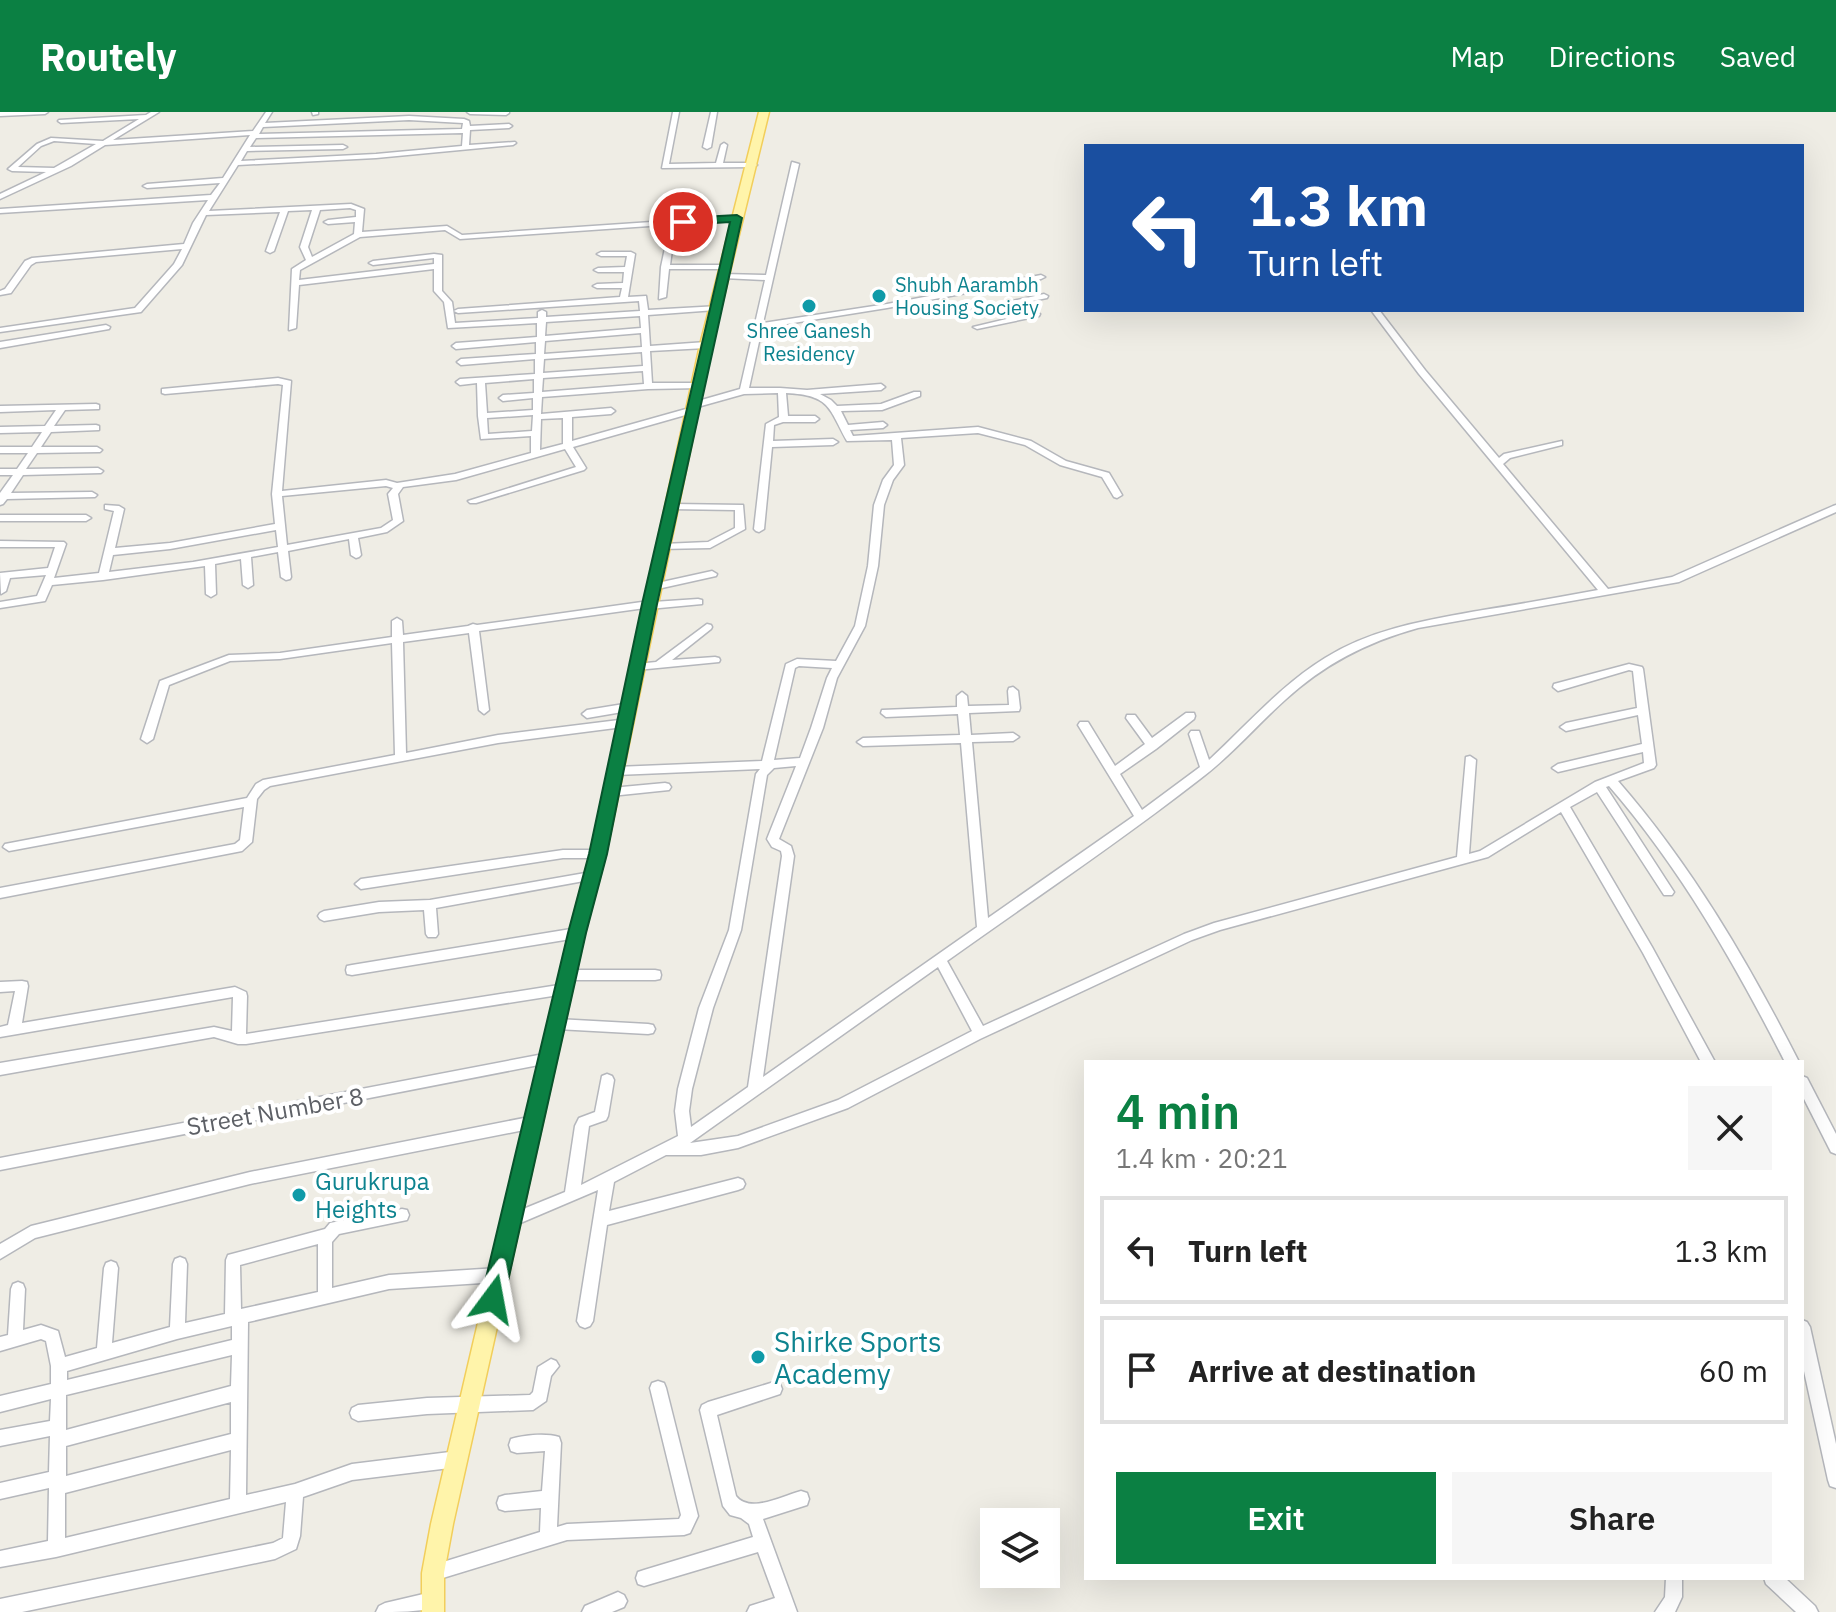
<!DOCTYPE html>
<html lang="en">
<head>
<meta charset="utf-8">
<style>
  body { margin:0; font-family:"IBM Plex Sans",sans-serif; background:#f6f6f6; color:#222; height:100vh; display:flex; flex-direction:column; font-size:30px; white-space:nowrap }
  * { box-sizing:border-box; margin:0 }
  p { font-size:26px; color:#767676 }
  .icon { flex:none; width:44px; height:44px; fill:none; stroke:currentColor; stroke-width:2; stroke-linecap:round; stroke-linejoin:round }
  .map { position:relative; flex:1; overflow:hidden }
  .sheet { position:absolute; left:1084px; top:948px; width:720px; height:520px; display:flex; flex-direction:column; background:#fff; border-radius:0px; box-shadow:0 8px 32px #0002 }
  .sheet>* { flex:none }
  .hud { position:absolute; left:1084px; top:32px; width:720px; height:168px; border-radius:0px; box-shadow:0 8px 32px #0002; background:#1a4fa0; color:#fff; overflow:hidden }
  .tools { position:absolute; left:980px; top:1396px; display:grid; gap:16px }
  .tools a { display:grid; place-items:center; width:80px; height:80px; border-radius:0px; background:#fff; box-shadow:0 8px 32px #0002; font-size:40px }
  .pin { position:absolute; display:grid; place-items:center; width:68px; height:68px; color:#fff; margin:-34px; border:4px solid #fff; border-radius:50%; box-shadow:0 2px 8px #0007 }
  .me { position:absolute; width:88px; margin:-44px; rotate:13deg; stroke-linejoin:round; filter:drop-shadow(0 0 6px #0008) }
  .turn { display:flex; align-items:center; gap:28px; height:168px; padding:0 32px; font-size:36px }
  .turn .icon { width:104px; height:104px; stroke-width:2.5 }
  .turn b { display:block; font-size:56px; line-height:68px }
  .round { display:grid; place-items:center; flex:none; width:84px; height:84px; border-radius:0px; background:#f6f6f6 }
  .overview { display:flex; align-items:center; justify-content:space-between; height:136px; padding:0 32px }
  h1 { font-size:48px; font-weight:600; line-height:60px; color:#0b8043 }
  .button { display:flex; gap:16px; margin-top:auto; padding:16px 32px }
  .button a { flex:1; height:92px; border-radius:0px; background:#0b8043; color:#fff; font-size:32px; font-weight:600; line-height:92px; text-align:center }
  .button a+a { background:#f6f6f6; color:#222 }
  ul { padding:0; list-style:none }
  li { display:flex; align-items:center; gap:24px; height:108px; margin:0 16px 12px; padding:0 16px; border:4px solid #e0e0e0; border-radius:0px }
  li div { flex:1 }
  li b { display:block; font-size:30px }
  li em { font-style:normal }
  header { display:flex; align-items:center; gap:48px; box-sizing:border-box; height:112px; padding:0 40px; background:#0b8043; color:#fff }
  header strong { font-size:38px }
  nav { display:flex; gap:44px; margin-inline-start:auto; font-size:28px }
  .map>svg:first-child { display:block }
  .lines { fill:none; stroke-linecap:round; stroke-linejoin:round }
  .minor-casing { stroke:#b5b7bc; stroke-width:3 }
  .major-casing { stroke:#f2ce5b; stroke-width:3 }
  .minor { fill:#fff; fill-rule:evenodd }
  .major { fill:#fff4aa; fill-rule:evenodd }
  .route { fill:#0b8043; stroke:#07532c; stroke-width:2 }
  .culture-dot { fill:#0f9aa8; stroke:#fff; stroke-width:3 }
  .labels { text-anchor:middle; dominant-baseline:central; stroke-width:8; stroke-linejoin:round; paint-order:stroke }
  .far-culture-label { font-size:20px; fill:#0d838f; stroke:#fff; text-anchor:start }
  .street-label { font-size:24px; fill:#5d6066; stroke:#fff }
  .culture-label { font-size:24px; fill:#0d838f; stroke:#fff; text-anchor:start }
  .near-culture-label { font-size:28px; fill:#0d838f; stroke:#fff; text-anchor:start }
</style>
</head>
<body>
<header>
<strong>Routely</strong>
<nav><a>Map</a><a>Directions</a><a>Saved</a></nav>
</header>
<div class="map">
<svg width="1836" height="1500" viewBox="0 0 1836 1500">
  <rect width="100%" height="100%" fill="#efede5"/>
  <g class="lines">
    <defs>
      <g id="minor">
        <path d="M0 0H48L45 2 0 4Z"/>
        <path d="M151 0H159L113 28 253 19 266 0H272L265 11 409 4 464 7 469 9 470 14 509 12 512 14 509 16 470 18 469 33 515 30 516 31 513 33 376 46 238 53 209 99 351 92 364 97 362 120 447 114 462 123 740 104V108H737L460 127 445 118 360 125 300 158 299 168 434 152V146L373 153 369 151 373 149 434 142 442 143V179L452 190 455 211 538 206V200L542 198 546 200V205L640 199 639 189 458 201 454 199 458 197 620 185 622 176H597L593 174 597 172 623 171 624 160H598L594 158 598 156 625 155 627 144H601L597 142 601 140H631L635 142 628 185 646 184 648 198 719 194V198H716L648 203 650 234 706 230 710 233 706 236 650 239 652 271H698L702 274 701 276 648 277 542 285 541 302 611 296 615 299 611 302 572 305V329L693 295 690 293 691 291 740 277 765 168 723 166 719 164 723 162 766 163 792 50 799 52 763 211 887 192 1041 163 1045 165 1041 167 887 196 762 216 749 276H780L807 278 881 272 885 275 881 278 820 282 831 288 837 294 881 292 914 280H920V284L882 298 841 299 848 313 883 310 887 313 883 316 850 318 853 324 978 315 1031 329 1066 349 1109 361 1122 383 1117 386 1114 385 1102 365 1060 353 1025 333 978 321 901 326 904 353 893 368 884 393 878 454 865 514 837 566 823 616 779 727 791 734 794 744 763 965 977 815 961 631 863 634 857 630 863 626 960 623 958 602 886 605 881 601 882 598 957 595V584L962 580 967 584 968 594 1009 593 1008 579 1009 576 1013 575 1018 579 1020 596 1019 599 969 601 971 623 1013 621 1019 625 1013 629 972 630 988 806 1134 704 1078 613 1080 610H1088L1115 654 1145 632 1126 606 1127 603H1135L1152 626 1186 601H1194L1195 604 1194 607 1156 637 1120 662 1142 698 1200 655 1189 622 1191 619H1199L1209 648C1247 613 1281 573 1325 546 1373 516 1428 508 1483 498 1521 492 1560 485 1598 478L1419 262 1371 198H1379L1425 258 1499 346 1504 342 1562 329V333L1510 346 1503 352 1608 477 1672 465 1833 394 1836 393V400L1679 470 1418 516C1367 530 1324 552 1285 588 1256 614 1231 644 1200 667 1118 731 1031 789 947 849L983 914 1184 822 1214 811 1457 745 1466 645 1470 644 1476 648 1469 742 1480 739 1595 670 1644 651 1643 640 1558 660 1552 656 1558 652 1642 632 1638 603 1566 619 1560 615 1566 611 1637 596 1633 559 1629 558 1558 579 1553 575 1554 572 1629 552 1642 555 1643 557 1656 653 1654 656 1618 669C1692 754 1748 850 1799 950H1785C1735 852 1681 757 1609 674L1606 675 1672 777 1674 780 1672 783H1664L1597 680 1570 695 1652 835 1715 950H1701L1643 841 1561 700 1488 745 1220 818 1192 828 980 927 848 996 738 1036 701 1043H666L614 1070 609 1099 738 1066 743 1068 745 1072 743 1076 738 1078 607 1113 593 1209 590 1214 585 1216 580 1214 577 1209 598 1078 511 1115 506 1114 504 1109 506 1104 565 1080 575 1014 579 1006 595 1000 602 964 607 962 612 964 614 968 608 1004 606 1008 589 1014 581 1073 678 1024 675 999 678 977 699 896 729 818 756 662 760 657 616 663 610 659 616 655 762 649 786 552 797 547 836 549 855 514 868 454 874 393 883 368 894 353 892 328 847 329C829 297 831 283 786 281L788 304H815L819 307 815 310H783L774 313 773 329 833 327 838 330 833 333 772 335 764 417 759 420 756 419 754 417 766 312 779 305 778 281 744 282 694 296 697 298 696 300 573 335 586 356 584 358 476 391H470L468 389 576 355 565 337 456 368 403 375 398 382 403 409 387 420 358 426 361 443 359 445 356 446 351 443 349 427 288 439 291 465 290 467 286 468 281 465 278 440 251 445 253 473 248 476 243 473 241 447 215 452 216 482 211 485 206 482 205 454 103 468 52 473 45 489 0 496V490L37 484 46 463 10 466 6 479 1 482 0 461 48 456 55 435H0V429L64 430 66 432 54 466 99 461 114 399 105 397V393L119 394 124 397 115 436 170 431 275 412 272 382 283 273 278 272 165 282 162 281V277L278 266 291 269 282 379 386 368 397 371 455 362 531 341V324L481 327 478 304 477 271 460 273 456 270 460 267 535 262V247L461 253 457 250 461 247 536 242V230L456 237 452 234 456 231 537 225V211L448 216 444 190 434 179V157L299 173 296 216 289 218 292 157 306 148 300 135 312 98 288 99 274 139 270 141 266 139 280 100 206 103 182 153 141 200 0 220V216L135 196 174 152 182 137 36 150 31 153 11 181 0 183V179L5 177 25 149 32 146 184 132 193 111 208 88 0 101V97L211 83 220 71 147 76 143 74 147 72 223 66 250 23 105 33 71 54 0 87V82L46 60 12 59 8 57 37 32 51 26 103 29 139 7 61 11 58 9 59 8 146 3ZM409 8 463 11 462 17 259 22 263 15ZM463 21 462 34 376 42 241 49 247 39 343 37 347 35 343 33 250 35 256 26ZM54 29 96 32 54 56 18 55 41 34ZM350 96 356 98V105L328 108 324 110 328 112 355 110 354 122 312 145 308 135 320 98ZM640 204 641 216 545 224 546 210ZM641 221 642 235 544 242 545 229ZM642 240 643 254 543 261 544 247ZM643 259 644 272 542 280 543 266ZM534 267V281L503 283 499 286 503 289 533 286V298L487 301 485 271ZM533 303 532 319 488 322 487 306ZM563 306V332L540 338 541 307ZM386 374 393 376 388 382 393 408 381 416 287 433 282 384ZM276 418 278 435 193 450 109 460 113 443 170 437ZM799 554 832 556 827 566 811 616 800 646 774 648 795 556ZM796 654 767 727 772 735 781 739 782 744 748 975 691 1015 689 999 692 977 713 896 741 818 767 663 774 656ZM938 855 972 919 838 988 738 1024 690 1031Z"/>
        <path d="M312 0H318V2L313 3Z"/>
        <path d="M467 0H509V1L506 3 470 2Z"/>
        <path d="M673 0H679L669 52 716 51 721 33 724 31 727 33 723 51H753L757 53 753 55 662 56Z"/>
        <path d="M711 0H717L711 35 707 37 703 35Z"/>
        <path d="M665 136 672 138 670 153H725L729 155 725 157H669L666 185 659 187 661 155Z"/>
        <path d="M1044 182 1048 184 1047 186 954 205 950 203Z"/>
        <path d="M1036 200 1040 202 1039 204 977 217 973 215Z"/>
        <path d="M106 213 110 215 109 217 0 236V230Z"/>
        <path d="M96 292 99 293V297L65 298 54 314 96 313 99 314V318L51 320 41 335H97L102 338 100 340 37 341 26 357 98 356 103 359 101 361 23 363 11 381 92 380 97 383 95 385 7 387 3 392 0 393V381L13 363H0V357H17L28 341H0V335H32L42 320 0 321V315L45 314 56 298 0 300V294Z"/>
        <path d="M673 392 743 393 745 417 710 436 660 437V433L663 432 708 430 735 416V398L670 397 668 395Z"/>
        <path d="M0 403H86L91 406 86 409H0Z"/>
        <path d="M712 459 717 462 716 464 653 478 648 475 653 472Z"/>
        <path d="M698 487 702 488V492L649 497 645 496 479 519 489 598 484 602 479 598 469 521 403 530 406 641 498 623 627 607 631 608 633 611 631 614 498 631 270 674 264 678 257 687 252 730 242 739 0 786V776L235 732 240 728 244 695 9 739 3 735 5 732 247 686 256 672 263 668 395 643 392 531 280 547 230 549 169 573 153 627 147 631 141 627 160 569 229 543 280 541 392 525V509L397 506 402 509 403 523 468 514 473 512 477 513 649 489 653 490Z"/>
        <path d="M707 512 711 513 712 515 711 517 672 548 715 545 719 546 720 548 719 550 637 558 632 555 637 552 656 550Z"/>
        <path d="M630 591 634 592 635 595 634 598 587 606 582 602 587 598Z"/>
        <path d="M665 671 669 672 671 675 669 678 611 684 605 680 611 676Z"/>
        <path d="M563 738H598L604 742 598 746H563L361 777 355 772 361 767Z"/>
        <path d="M591 760 597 764 595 767 436 796 438 822 436 825H428L426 822 424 798 379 800 324 809 320 807 318 804 320 801 324 799 379 790 430 788Z"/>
        <path d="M577 816 581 818 583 821 581 824 577 826 352 863 347 862 346 858 347 854 352 853Z"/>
        <path d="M568 858H655L660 859 661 863 660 867 655 868H568L563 867 562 863 563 859Z"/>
        <path d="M22 869 27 870 28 874 22 911 235 875 246 880 247 884 246 922 565 872 570 873 571 877 570 881 565 882 246 932H238L214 925 0 963V951L214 915 232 919 233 885 0 925V915L8 913 15 879 0 880V870Z"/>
        <path d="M557 907 648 912 653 913 655 917 653 921 648 922 557 917 552 916 550 912 552 908Z"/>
        <path d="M549 941 554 942 556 946 554 950 549 951 0 1058V1046Z"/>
        <path d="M1802 964 1807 966 1836 1022V1042L1831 1040 1802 983Z"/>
        <path d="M534 1004 539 1006 541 1010 539 1014 534 1016 250 1072 35 1126 0 1147V1132L31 1114 250 1060Z"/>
        <path d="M402 1097 407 1098 409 1103 407 1108 339 1122 332 1130V1176L389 1163 498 1156 503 1158 505 1163 503 1168 498 1170 389 1177 248 1210 246 1383 295 1372 352 1352 458 1339 464 1341 466 1347 464 1353 458 1355 352 1368 303 1385 300 1424 296 1437 275 1447 22 1500H0V1487L273 1431 283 1426 286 1390 56 1445 0 1455V1439L48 1429 49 1376 0 1387V1371L49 1360 50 1324 0 1334V1318L50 1309 51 1287 0 1300V1284L51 1272V1254L46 1229 41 1227 0 1239V1225L8 1223 11 1177 13 1172 18 1170 23 1172 25 1177 23 1218 41 1213 58 1219 65 1245 97 1236 104 1156 106 1151 111 1149 116 1151 118 1156 112 1231 170 1215 173 1152 175 1147 180 1145 185 1147 187 1152 185 1211 225 1202 226 1148 228 1143 325 1117 330 1111 335 1110ZM318 1132V1180L241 1197 240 1153ZM232 1214V1228L67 1268V1259L177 1227ZM232 1243 231 1274 66 1318V1283ZM231 1290V1322L66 1364V1334ZM231 1338 230 1387 65 1426V1381Z"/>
        <path d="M1802 1208 1807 1210 1810 1215 1836 1332V1376L1830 1374 1828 1368 1802 1250Z"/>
        <path d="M551 1247 556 1249 559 1254 551 1264 546 1289 533 1298 427 1302 358 1309 352 1306 350 1301 352 1296 358 1293 427 1286 530 1283 533 1280 538 1255Z"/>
        <path d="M658 1269 664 1271 666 1276 698 1404 690 1421 684 1423 567 1428 433 1469 427 1467 425 1461 427 1455 540 1420 541 1396 505 1399 499 1397 497 1391 499 1385 505 1383 542 1379 545 1339 517 1341 511 1339 509 1333 511 1327C524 1323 546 1321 559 1325L561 1331 557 1415 567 1412 679 1407 681 1403 650 1276 652 1271Z"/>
        <path d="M774 1270 780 1272 782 1277 780 1282 717 1303 736 1384C750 1402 782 1384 801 1379L807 1381 809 1387 807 1393 763 1407 797 1500H747L750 1494 775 1486 758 1440 644 1474 638 1472 636 1466 638 1460 644 1458 753 1425 749 1412 741 1406 730 1403 723 1394 700 1298 702 1293 708 1290Z"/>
        <path d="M1666 1466H1682V1485L1675 1500H1655L1665 1485Z"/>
        <path d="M1764 1466H1785L1815 1494 1818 1500H1796L1766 1472Z"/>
        <path d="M432 1480 438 1483 441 1489 438 1495C419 1500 397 1500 376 1500L379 1494 385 1491Z"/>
        <path d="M618 1480 624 1483 627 1489 624 1495 612 1500H582L585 1494Z"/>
      </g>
      <path id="major" d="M759 0H769L712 233 606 742 585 821 453 1412 444 1461V1500H422V1461L431 1412 569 821 590 742 700 233Z"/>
    </defs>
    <!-- minor casing -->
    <use href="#minor" class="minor-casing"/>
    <!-- major casing -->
    <use href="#major" class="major-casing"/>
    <!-- minor -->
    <use href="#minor" class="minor"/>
    <!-- major -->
    <use href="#major" class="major"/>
  </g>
  <!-- route -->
  <path class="route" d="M737 103 742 106 657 492 607 742 586 821 504 1187 501 1194 493 1197 485 1194 481 1187 568 821 589 742 642 492 730 110 683 113 678 110 683 106Z"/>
  <!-- markers -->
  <g class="culture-dot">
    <circle cx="879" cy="184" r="8"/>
    <circle cx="809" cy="194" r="8"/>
    <circle cx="299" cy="1083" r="8"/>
    <circle cx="758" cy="1245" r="8"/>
  </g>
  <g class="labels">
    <!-- far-culture labels -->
    <g class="far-culture-label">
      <text x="895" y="172">Shubh Aarambh<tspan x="895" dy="23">Housing Society</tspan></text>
      <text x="809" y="218" text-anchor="middle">Shree Ganesh<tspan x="809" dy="23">Residency</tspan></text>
    </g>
    <!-- street labels -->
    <g class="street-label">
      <text transform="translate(275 999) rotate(-10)">Street Number 8</text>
    </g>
    <!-- culture labels -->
    <g class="culture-label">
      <text x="315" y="1069">Gurukrupa<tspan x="315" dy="28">Heights</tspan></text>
    </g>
    <!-- near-culture labels -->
    <g class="near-culture-label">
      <text x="774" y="1229">Shirke Sports<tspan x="774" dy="32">Academy</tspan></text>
    </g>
  </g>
</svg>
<div class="tools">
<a><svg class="icon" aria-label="layers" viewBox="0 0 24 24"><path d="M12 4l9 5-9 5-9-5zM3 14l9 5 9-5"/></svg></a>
</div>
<div class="pin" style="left:683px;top:110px;background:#d93025"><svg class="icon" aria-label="arrive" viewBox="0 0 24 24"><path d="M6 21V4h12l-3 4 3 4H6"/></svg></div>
<svg class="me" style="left:493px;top:1187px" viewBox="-20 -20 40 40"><path d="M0-17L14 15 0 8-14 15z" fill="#0b8043" stroke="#fff" stroke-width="4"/></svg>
<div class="hud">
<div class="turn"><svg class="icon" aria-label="left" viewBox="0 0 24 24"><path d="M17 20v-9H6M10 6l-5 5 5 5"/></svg><div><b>1.3 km</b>Turn left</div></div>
</div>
<section class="sheet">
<div class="overview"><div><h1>4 min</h1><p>1.4 km · 20:21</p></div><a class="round"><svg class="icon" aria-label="close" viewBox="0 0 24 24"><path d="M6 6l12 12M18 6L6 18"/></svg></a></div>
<ul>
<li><svg class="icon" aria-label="left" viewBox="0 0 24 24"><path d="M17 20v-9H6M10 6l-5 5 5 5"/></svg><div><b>Turn left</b></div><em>1.3 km</em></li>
<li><svg class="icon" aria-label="arrive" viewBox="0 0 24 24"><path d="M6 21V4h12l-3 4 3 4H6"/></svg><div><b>Arrive at destination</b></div><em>60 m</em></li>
</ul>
<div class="button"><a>Exit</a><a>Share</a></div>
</section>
</div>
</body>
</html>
